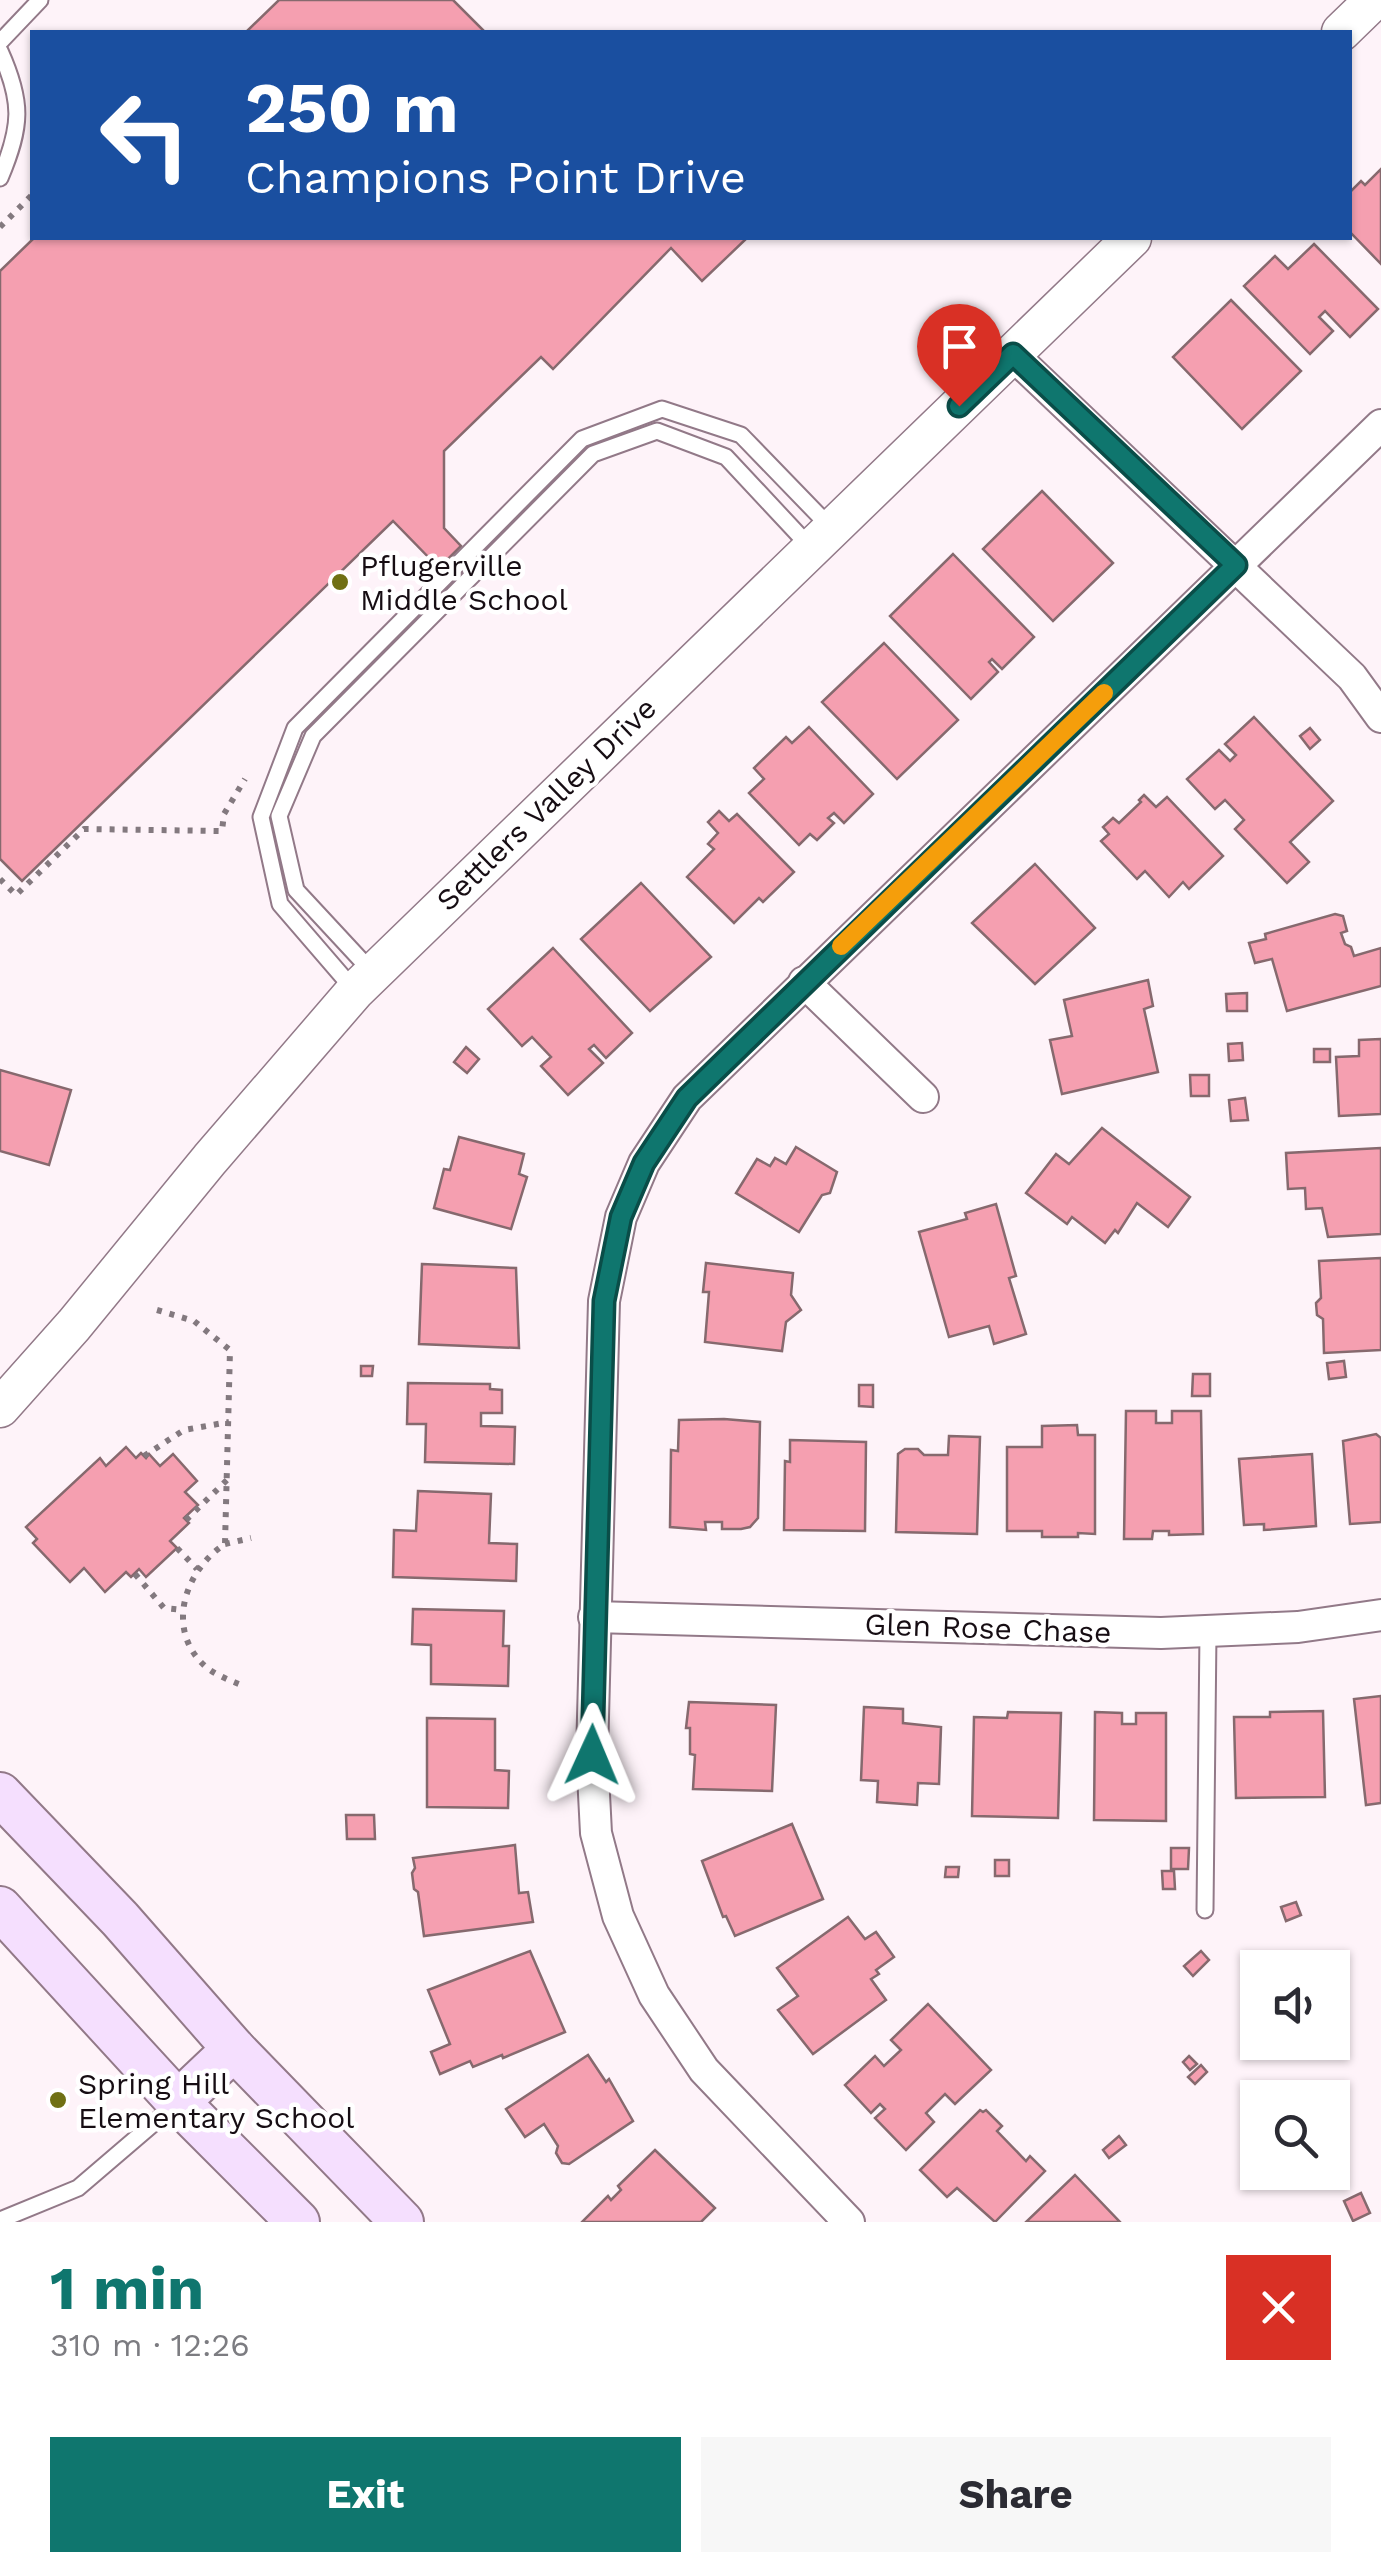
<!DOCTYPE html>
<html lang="en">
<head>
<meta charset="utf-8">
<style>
  body { margin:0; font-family:"Work Sans",sans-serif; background:#f7f7f7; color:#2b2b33; height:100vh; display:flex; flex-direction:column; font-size:38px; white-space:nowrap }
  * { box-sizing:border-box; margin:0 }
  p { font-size:32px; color:#7c7c81 }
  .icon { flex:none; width:55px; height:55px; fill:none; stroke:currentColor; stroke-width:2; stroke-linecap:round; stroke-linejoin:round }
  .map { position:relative; height:2222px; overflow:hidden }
  .side { display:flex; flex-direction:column; background:#fff; flex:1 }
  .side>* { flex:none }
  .banner { position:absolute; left:30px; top:30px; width:1322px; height:210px; border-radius:0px; box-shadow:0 2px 8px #0004; background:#1a4fa0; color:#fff; overflow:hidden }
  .fabs { position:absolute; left:1240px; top:1950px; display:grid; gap:20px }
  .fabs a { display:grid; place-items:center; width:110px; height:110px; border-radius:0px; background:#fff; box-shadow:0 2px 8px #0004; font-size:50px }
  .pin { position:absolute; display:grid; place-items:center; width:85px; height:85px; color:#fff; margin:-102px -42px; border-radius:50% 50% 50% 0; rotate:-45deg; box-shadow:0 0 10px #0007 }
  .pin .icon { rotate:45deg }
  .me { position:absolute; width:110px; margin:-55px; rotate:1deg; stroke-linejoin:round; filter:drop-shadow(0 0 8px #0008) }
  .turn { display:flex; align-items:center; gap:35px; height:210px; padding:0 50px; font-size:45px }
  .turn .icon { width:130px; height:130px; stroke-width:2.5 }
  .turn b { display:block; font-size:70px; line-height:85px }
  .round { display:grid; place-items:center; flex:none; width:105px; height:105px; border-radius:0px; background:#f7f7f7 }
  .head { display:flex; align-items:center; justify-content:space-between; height:170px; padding:0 50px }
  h1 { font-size:60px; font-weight:700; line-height:75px; color:#0f766e }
  .primary-button { display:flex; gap:20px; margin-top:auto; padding:20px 50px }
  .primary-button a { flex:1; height:115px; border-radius:0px; background:#0f766e; color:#fff; font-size:40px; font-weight:700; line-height:115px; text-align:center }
  .primary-button a+a { background:#f7f7f7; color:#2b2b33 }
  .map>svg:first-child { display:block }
  .building { fill:#f59fb0; stroke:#86696e; stroke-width:2.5 }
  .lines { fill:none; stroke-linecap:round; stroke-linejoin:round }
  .service-casing { stroke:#927988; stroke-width:19 }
  .minor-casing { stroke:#927988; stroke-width:34 }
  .tertiary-casing { stroke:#927988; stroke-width:41 }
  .secondary-casing { stroke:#927988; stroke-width:46 }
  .path { stroke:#83797f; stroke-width:6; stroke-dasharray:5 8; stroke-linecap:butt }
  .service { stroke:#fff; stroke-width:15 }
  .minor { stroke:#fff; stroke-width:30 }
  .tertiary { stroke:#fff; stroke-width:38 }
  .secondary { stroke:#f5dffe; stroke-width:42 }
  .route-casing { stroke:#0a4d48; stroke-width:25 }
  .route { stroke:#0f766e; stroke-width:18 }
  .slow { stroke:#f59e0b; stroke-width:18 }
  .poi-dot { fill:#707014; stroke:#fff; stroke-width:4 }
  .labels { text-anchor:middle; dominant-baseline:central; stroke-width:9; stroke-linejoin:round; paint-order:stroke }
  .poi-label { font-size:30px; fill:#160d13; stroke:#fff; text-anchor:start }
  .street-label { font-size:30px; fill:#160d13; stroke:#fff }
</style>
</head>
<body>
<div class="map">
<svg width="1381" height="2222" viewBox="0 0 1381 2222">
  <rect width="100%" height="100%" fill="#fef3f9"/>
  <!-- building -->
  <g class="building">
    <path d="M279 0H453L485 32H246Z"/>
    <path d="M1381 169V264L1350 232V192L1361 181 1365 185Z"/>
    <path d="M34 238H747L702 281 671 248 553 369 541 357 444 451V528L461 546 439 568 393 521 22 881 0 859V271Z"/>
    <path d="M1314 244 1378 309 1350 337 1325 311 1319 317 1333 331 1310 354 1244 286 1275 256 1288 269Z"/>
    <path d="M1231 300 1301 371 1242 429 1173 357Z"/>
    <path d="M1042 491 1113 563 1053 621 983 549Z"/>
    <path d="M953 554 1034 637 1002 669 992 659 989 662 998 672 971 699 890 616Z"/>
    <path d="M884 643 958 720 897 779 822 702Z"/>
    <path d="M1254 717 1333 801 1290 842 1309 862 1287 883 1235 829 1244 820 1225 800 1215 809 1187 779 1219 750 1230 761 1236 755 1225 744Z"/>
    <path d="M809 727 873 794 844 823 834 813 828 818 834 823 817 840 810 834 799 845 749 793 764 779 754 768 786 737 792 743Z"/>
    <path d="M1310 728 1320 740 1310 749 1300 736Z"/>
    <path d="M1144 795 1156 807 1167 797 1223 856 1189 889 1183 882 1169 897 1145 871 1137 879 1101 841 1109 834 1103 827 1113 818 1119 823 1141 802 1139 800Z"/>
    <path d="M719 811 729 821 737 814 794 872 763 902 759 898 734 923 687 877 714 849 708 844 718 833 708 822Z"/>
    <path d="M1035 864 1095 928 1035 984 972 923Z"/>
    <path d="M641 883 711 957 650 1011 581 939Z"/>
    <path d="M1335 914 1343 916 1347 931 1341 933 1345 944 1351 947 1354 956 1381 948V986L1287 1011 1272 959 1255 963 1249 943 1266 939 1265 934Z"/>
    <path d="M553 948 632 1033 606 1058 594 1045 589 1049 603 1063 568 1095 541 1066 551 1057 532 1037 522 1046 488 1009Z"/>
    <path d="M1148 980 1153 1006 1144 1009 1158 1072 1062 1094 1050 1040 1072 1036 1064 1000Z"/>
    <path d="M1247 993V1011H1227L1226 994Z"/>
    <path d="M1381 1039V1114L1339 1116 1336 1057 1359 1056V1040Z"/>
    <path d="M1242 1043 1243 1060 1229 1061 1228 1044Z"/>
    <path d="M466 1047 479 1059 467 1073 454 1062Z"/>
    <rect x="1314" y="1049" width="16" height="13"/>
    <path d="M0 1070 71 1090 49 1165 0 1151Z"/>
    <path d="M1190 1075H1209V1096H1191Z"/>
    <path d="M1245 1098 1248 1120 1231 1121 1229 1100Z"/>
    <path d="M1102 1128 1190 1197 1168 1227 1137 1203 1118 1233 1115 1230 1105 1243 1072 1217 1067 1224 1026 1193 1056 1154 1069 1164Z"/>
    <path d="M459 1137 524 1154 519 1174 527 1177 511 1229 434 1208 444 1169 450 1170Z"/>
    <path d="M796 1147 837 1172 830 1193 822 1195 799 1232 736 1193 757 1159 770 1166 775 1158 786 1164Z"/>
    <path d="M1381 1148V1234L1328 1237 1322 1208 1306 1209 1305 1188 1288 1189 1286 1153Z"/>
    <path d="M996 1204 1016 1276 1009 1278 1026 1334 994 1344 989 1326 949 1337 919 1232 967 1219 965 1213Z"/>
    <path d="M1381 1258V1350L1324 1353 1323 1319 1317 1315 1316 1303 1321 1298 1319 1261Z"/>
    <path d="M706 1263 793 1273 791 1295 801 1310 786 1322 782 1351 705 1342 709 1292H703Z"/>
    <path d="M422 1264 516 1268 519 1348 419 1344Z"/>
    <path d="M1344 1361 1346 1377 1329 1379 1327 1363Z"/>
    <path d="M361 1366H373L372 1376H361Z"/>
    <path d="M1193 1374H1210V1396H1192Z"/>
    <path d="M408 1383 490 1384V1389L502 1390V1413H481V1426L515 1427 514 1464 425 1462 426 1424H407Z"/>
    <path d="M859 1385H873V1407L859 1406Z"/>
    <path d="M1126 1411H1156V1423H1172V1411H1201L1203 1534 1169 1535V1531H1153L1152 1539H1124Z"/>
    <path d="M724 1419 760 1422 758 1518 750 1527 741 1529H722V1522H705L706 1530 670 1527 671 1450 678 1451 679 1420Z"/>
    <path d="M1077 1425 1078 1435H1095V1534L1078 1533V1537H1042V1531H1007V1447H1042V1426Z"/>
    <path d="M1376 1434 1381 1438V1522L1350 1524 1343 1441Z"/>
    <path d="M949 1436 980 1437 977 1534 896 1532 898 1454 905 1449H918L924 1455H948Z"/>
    <path d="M790 1440 866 1442 865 1531 784 1530 785 1461 790 1462Z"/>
    <path d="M126 1447 136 1458 141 1453 146 1458 149 1454 160 1466 173 1454 197 1481 185 1492 198 1505 184 1518 189 1523 170 1541 177 1548 146 1577 139 1569 131 1577 126 1572 105 1592 84 1568 70 1582 33 1543 37 1539 26 1527 100 1458 106 1466Z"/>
    <path d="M1312 1454 1316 1526 1264 1530V1524L1244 1525 1239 1459Z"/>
    <path d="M418 1491 491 1494 489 1543 517 1544 516 1581 393 1577 394 1530 416 1531Z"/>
    <path d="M413 1609 504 1611 503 1646H509L508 1686 431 1684V1645L412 1644Z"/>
    <path d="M1381 1696V1803L1366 1805 1354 1699Z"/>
    <path d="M689 1702 776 1705 772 1791 693 1789 695 1755 690 1754V1728H686Z"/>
    <path d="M864 1707 903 1709V1723L941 1727 939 1784 918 1783 917 1805 877 1802 878 1781 861 1780Z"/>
    <path d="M1323 1711 1325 1797 1236 1798 1234 1717H1270V1712Z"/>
    <path d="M1008 1712 1061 1713 1058 1818 972 1816 974 1717 1007 1718Z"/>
    <path d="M1095 1712 1122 1713V1724H1136V1713H1166V1821L1094 1820Z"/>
    <path d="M427 1718 495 1719V1770L509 1771 508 1808 427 1807Z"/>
    <path d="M346 1815H374L375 1839H347Z"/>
    <path d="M792 1824 823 1899 735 1936 726 1916 723 1917 702 1861Z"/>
    <path d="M515 1845 519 1893 528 1892 533 1922 424 1936 418 1892 414 1889 412 1873 415 1868 413 1858Z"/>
    <path d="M1171 1848H1189L1188 1869H1171Z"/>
    <rect x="995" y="1860" width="14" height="16"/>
    <path d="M946 1867H959L958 1877H945Z"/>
    <path d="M1162 1871H1174L1175 1889H1163Z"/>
    <path d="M1296 1902 1301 1915 1286 1921 1281 1907Z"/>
    <path d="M848 1917 865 1939 876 1932 894 1957 876 1970 879 1974 871 1979 886 2000 813 2054 778 2010 798 1996 777 1968Z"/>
    <path d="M530 1951 565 2032 503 2058 502 2055 473 2067 470 2061 440 2074 431 2052 450 2044 428 1990Z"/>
    <path d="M1201 1951 1209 1960 1193 1976 1184 1966Z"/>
    <path d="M928 2004 991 2070 955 2104 945 2094 926 2113 934 2122 906 2150 875 2118 885 2109 880 2104 871 2113 845 2085 875 2056 884 2066 901 2050 891 2040Z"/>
    <path d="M588 2055 606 2082 609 2079 633 2121 569 2164 562 2163 556 2153 558 2146 544 2124 525 2137 506 2109Z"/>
    <path d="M1189 2056 1197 2064 1190 2070 1183 2062Z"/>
    <path d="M1201 2065 1207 2072 1195 2084 1188 2077Z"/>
    <path d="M980 2110 983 2112 986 2110 1002 2126 997 2131 1026 2161 1030 2156 1045 2171 995 2222 957 2188 947 2197 920 2170Z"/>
    <path d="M1119 2136 1126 2145 1109 2158 1103 2150Z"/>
    <path d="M655 2150 715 2208 701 2222H582L608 2196 611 2200 621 2190 618 2186Z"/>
    <path d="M1075 2175 1120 2222H1026Z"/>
    <path d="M1361 2193 1370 2213 1353 2221 1344 2201Z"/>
  </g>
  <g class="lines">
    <defs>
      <g id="service">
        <path d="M0 42 40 0"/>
        <path d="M0 51C23 102 22 126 0 178"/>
        <path d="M373 973 296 890 279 816 313 736 593 454 657 431 726 457 811 548"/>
        <path d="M355 991 280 904 261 817 295 728 582 439 662 409 741 435 832 529"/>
        <path d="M1205 1910 1208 1632"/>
        <path d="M0 2220 78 2188 175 2105"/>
      </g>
      <g id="minor">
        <path d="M1013 355 1352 677 1381 717"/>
        <path d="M804 982 923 1097"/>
        <path d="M594 1617 1161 1633 1298 1627 1381 1615"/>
        <path d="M849 2222 704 2070 654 1995 618 1916 596 1833 592 1755 604 1301 621 1217 644 1163 687 1098 1381 425"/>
      </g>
      <g id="tertiary">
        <path d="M1341 32 1374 0"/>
        <path d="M0 1408 74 1325 210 1159 355 991 1132 238"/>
      </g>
      <g id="secondary">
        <path d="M0 1794 120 1919 234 2049 402 2222"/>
        <path d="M0 1908 178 2102 298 2222"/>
        <path d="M178 2102 234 2049"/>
      </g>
    </defs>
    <!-- service casing -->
    <use href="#service" class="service-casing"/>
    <!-- minor casing -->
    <use href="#minor" class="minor-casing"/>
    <!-- tertiary casing -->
    <use href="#tertiary" class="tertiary-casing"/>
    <!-- secondary casing -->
    <use href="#secondary" class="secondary-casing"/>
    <!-- path -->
    <g class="path">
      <path d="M0 227 32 195"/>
      <path d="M0 879 16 895 84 829 222 831 224 814 245 779"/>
      <path d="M157 1310 194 1321 230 1350 225 1544C185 1570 164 1630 206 1667 216 1675 229 1680 241 1685"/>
      <path d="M144 1456 184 1430 229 1422"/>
      <path d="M186 1520 227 1480"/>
      <path d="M225 1544 251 1538"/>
      <path d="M177 1548 197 1569"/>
      <path d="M135 1574 164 1608 183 1610"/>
    </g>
    <!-- service -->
    <use href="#service" class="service"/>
    <!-- minor -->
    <use href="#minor" class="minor"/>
    <!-- tertiary -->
    <use href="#tertiary" class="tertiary"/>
    <!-- secondary -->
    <use href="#secondary" class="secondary"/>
  </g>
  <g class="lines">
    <defs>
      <path id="route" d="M592 1755 604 1301 621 1217 644 1163 687 1098 1236 565 1013 354 959 406"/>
    </defs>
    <!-- route casing -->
    <use href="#route" class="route-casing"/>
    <!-- route -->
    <use href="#route" class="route"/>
    <!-- slow -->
    <path class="slow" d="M841 946 1104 693"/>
  </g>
  <!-- markers -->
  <g class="poi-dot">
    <circle cx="340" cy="582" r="10"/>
    <circle cx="58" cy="2100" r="10"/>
  </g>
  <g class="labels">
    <!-- poi labels -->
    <g class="poi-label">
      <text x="360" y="565">Pflugerville<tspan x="360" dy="34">Middle School</tspan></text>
      <text x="78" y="2083">Spring Hill<tspan x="78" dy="34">Elementary School</tspan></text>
    </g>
    <!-- street labels -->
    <g class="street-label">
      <text transform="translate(546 804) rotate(-44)">Settlers Valley Drive</text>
      <text transform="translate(988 1628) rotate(2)">Glen Rose Chase</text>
    </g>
  </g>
</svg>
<div class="fabs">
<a><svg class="icon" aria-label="sound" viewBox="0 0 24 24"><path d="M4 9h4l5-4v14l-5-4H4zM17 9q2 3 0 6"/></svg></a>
<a><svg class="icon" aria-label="search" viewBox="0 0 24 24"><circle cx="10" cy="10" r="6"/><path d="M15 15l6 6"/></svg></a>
</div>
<div class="pin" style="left:959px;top:406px;background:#d93025"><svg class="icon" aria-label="arrive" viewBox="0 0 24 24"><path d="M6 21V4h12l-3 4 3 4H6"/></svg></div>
<svg class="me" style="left:592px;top:1755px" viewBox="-20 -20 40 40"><path d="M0-17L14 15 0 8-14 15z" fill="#0f766e" stroke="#fff" stroke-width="4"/></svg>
<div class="banner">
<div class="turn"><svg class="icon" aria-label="left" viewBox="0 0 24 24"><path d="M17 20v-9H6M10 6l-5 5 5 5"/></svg><div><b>250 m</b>Champions Point Drive</div></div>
</div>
</div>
<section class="side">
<div class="head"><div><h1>1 min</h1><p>310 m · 12:26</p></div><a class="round" style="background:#d93025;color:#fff"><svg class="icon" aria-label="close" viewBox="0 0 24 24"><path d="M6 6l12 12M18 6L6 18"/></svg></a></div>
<div class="primary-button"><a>Exit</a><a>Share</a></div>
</section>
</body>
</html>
